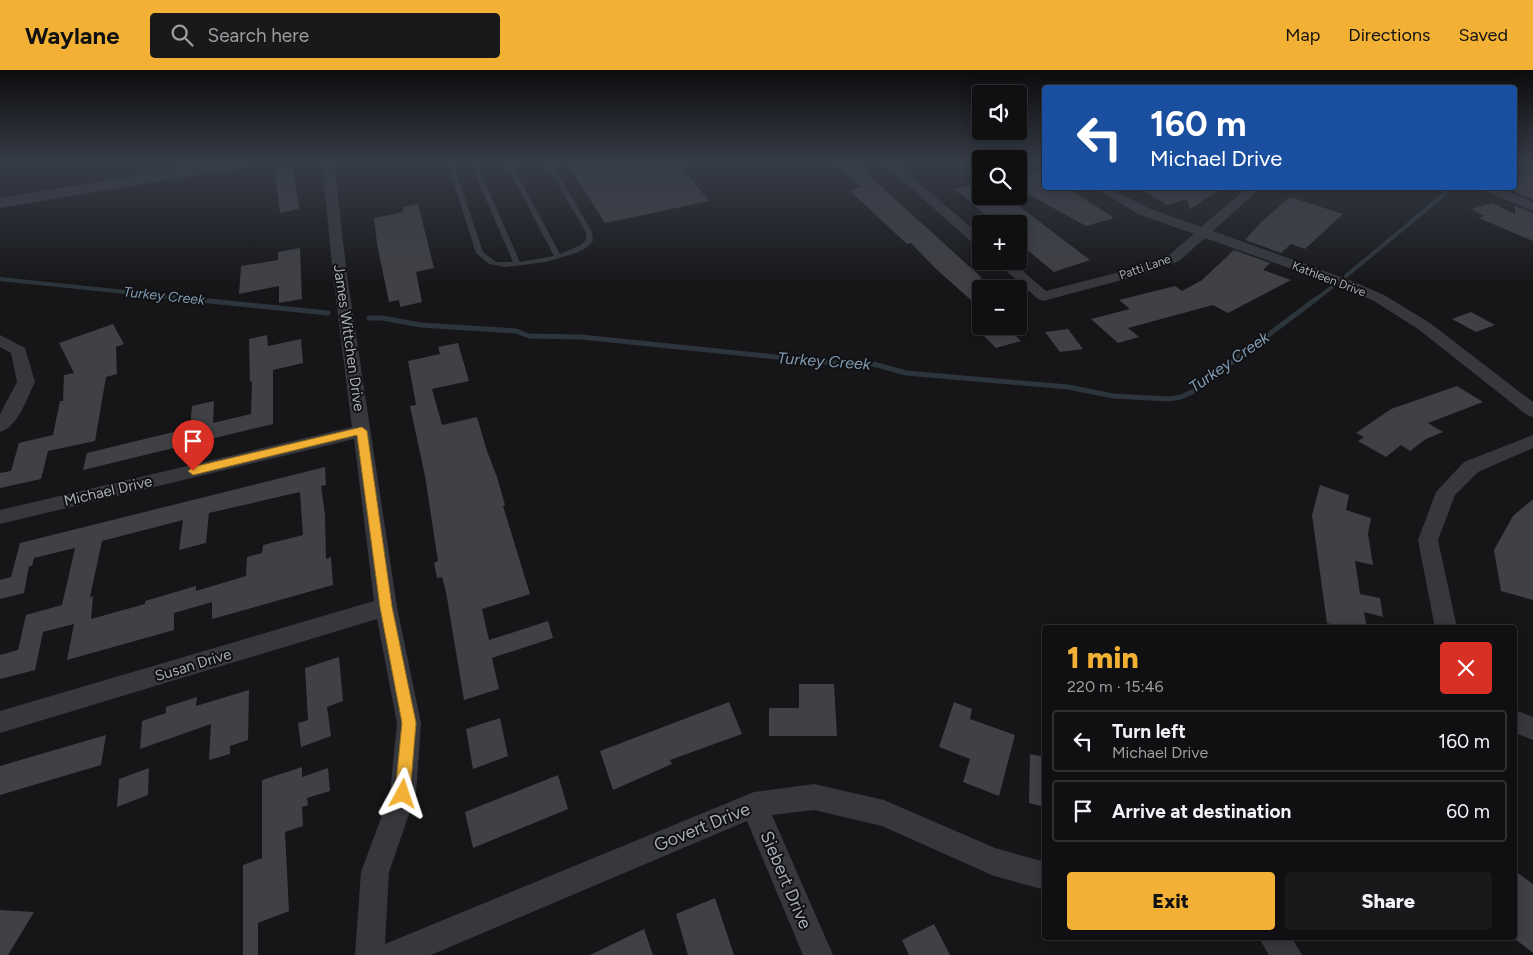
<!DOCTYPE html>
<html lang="en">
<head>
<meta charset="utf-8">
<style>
  body { margin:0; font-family:Figtree,sans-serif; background:#19191b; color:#f1f3f6; height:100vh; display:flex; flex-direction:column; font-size:19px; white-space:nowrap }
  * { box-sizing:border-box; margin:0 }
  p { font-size:16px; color:#9c9d9f }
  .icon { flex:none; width:28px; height:28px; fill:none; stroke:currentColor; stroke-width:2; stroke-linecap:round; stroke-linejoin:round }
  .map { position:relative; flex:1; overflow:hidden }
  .sheet { position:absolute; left:1042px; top:555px; width:475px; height:315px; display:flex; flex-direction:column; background:#101012; border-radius:5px; box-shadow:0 2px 12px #0003,0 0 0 1px #303032 }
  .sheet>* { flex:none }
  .top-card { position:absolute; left:1042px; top:15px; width:475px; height:105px; border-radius:5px; box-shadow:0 2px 12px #0003,0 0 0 1px #303032; background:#1a4fa0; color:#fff; overflow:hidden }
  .controls { position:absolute; left:972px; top:15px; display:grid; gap:10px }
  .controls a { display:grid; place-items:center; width:55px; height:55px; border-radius:5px; background:#101012; box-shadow:0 2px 12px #0003,0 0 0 1px #303032; font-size:25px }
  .pin { position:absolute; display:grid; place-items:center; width:42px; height:42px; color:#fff; margin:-51px -21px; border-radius:50% 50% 50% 0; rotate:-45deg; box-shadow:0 0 5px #0007 }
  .pin .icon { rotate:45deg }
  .me { position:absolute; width:55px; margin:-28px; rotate:5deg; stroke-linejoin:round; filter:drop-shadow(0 0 4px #0008) }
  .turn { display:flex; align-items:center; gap:18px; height:105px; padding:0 25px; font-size:22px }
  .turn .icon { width:65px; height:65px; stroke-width:2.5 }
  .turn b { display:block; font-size:35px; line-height:42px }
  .round { display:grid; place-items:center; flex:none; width:52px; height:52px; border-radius:5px; background:#19191b }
  .head { display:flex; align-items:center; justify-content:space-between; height:85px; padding:0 25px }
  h1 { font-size:30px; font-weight:800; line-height:38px; color:#f2b134 }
  .primary-button { display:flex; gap:10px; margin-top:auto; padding:10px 25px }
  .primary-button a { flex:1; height:58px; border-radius:5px; background:#f2b134; color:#111; font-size:20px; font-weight:800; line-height:58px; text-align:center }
  .primary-button a+a { background:#19191b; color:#f1f3f6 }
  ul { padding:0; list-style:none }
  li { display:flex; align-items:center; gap:15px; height:62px; margin:0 10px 8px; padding:0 15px; border:2px solid #303032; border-radius:5px }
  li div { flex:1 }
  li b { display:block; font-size:19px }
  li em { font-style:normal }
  header { display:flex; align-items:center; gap:30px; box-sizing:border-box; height:70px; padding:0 25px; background:#f2b134; color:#111 }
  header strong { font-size:24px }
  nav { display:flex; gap:28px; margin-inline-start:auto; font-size:18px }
  .search { width:350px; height:45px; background:#19191b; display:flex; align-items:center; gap:12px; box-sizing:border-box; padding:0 18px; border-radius:5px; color:#9c9d9f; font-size:19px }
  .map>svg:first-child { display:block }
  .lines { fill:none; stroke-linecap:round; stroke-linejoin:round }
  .stream-far1 { stroke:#2c353c; stroke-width:4 }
  .stream { stroke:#2c353c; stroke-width:5 }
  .building { fill:#404145; fill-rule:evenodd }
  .service { fill:#37383d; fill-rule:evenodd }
  .minor { fill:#37383d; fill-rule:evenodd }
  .tertiary { fill:#37383d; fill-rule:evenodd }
  .route { fill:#f2b134; stroke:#9d7322 }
  .labels { text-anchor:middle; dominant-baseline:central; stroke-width:4; stroke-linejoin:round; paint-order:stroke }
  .far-street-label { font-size:12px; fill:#a8adb8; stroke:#111113 }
  .far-water-label { font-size:14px; font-style:italic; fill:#7f9bb3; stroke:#111113 }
  .street-label { font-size:15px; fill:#a8adb8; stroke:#111113 }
  .water-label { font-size:16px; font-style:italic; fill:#7f9bb3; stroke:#111113 }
  .near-street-label { font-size:18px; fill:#a8adb8; stroke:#111113 }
</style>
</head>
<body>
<header>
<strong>Waylane</strong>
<div class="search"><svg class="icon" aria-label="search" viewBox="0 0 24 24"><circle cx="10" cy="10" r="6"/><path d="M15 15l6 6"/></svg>Search here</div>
<nav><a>Map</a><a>Directions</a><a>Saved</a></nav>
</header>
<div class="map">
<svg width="1533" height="885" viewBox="0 0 1533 885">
  <rect width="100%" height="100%" fill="#161618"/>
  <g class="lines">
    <!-- stream-far1 -->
    <g class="stream-far1">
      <path d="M1346 206 1446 123 1444 118"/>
      <path d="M0 209 202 230"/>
      <path d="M1315 230 1332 217"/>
    </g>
    <!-- stream -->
    <g class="stream">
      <path d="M190 229 328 243"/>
      <path d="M369 248H382L421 255 516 261 529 266 581 267 835 293 866 292 906 303 1068 317 1113 326 1169 329 1181 327 1192 322 1316 229"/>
    </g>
  </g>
  <!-- building -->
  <g class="building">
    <path d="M566 92H677L709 131 605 153Z"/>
    <path d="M833 92H854L981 207V239L935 198 911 173 907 174 849 120 861 117Z"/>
    <path d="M293 98 299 139 280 143 275 101Z"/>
    <path d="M1045 100V118H1068L1114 148 1086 156 1019 119V105Z"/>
    <path d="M1533 103V130L1515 122V108Z"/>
    <path d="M981 113V131L993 129 997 133 1011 130 1090 190 1054 202 1019 173V154H996L955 119Z"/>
    <path d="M1139 118H1223L1190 139 1187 129 1167 135Z"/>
    <path d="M1290 127 1343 144 1305 179 1291 174 1281 183 1245 170 1262 151Z"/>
    <path d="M1493 133 1515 144V136L1533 143V171L1479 148 1484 146 1471 139Z"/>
    <path d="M418 134 434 198 416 202 422 232 400 237 399 230 389 232 377 174 374 148 403 142 402 137Z"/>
    <path d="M300 178 302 229 279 233V216L239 224 241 196 278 190V182Z"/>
    <path d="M1234 180 1270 193 1263 200 1291 210 1228 243 1213 235 1128 258 1139 267 1118 273 1091 249 1130 239 1119 230 1175 216 1182 221 1202 210Z"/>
    <path d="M1471 242 1495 255 1476 262 1452 249Z"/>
    <path d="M113 254 124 274 116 277 117 304 106 307 95 371 48 381 41 409 0 418V403L11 401 19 373 53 365 60 331H63L64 305 74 303 59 273Z"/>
    <path d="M974 256H1005L1021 271 996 278Z"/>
    <path d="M1068 259 1083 279 1060 282 1045 262Z"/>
    <path d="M267 265 268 276 301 269 303 293 273 300V354L83 400 87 383 190 358 192 336 214 331 213 353 251 344 252 311 250 312 249 269Z"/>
    <path d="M458 273 469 311 432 319 442 355 477 347 487 381 497 407 505 435 503 436 530 524 482 539 489 570 548 551 553 568 492 588 499 619 464 630 446 522 442 507 437 508 434 493 438 491 425 406 410 336 416 335 408 291 440 284 438 277Z"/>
    <path d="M1457 316 1483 332 1428 353 1443 362 1426 369 1410 381 1401 375 1386 387 1358 371 1364 367 1356 363 1391 339Z"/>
    <path d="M325 397 326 415 321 416 325 445 326 489 331 487 333 515 212 549V532L174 543V560L67 590 74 554 43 562 35 600 0 609V585L18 580 26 545 62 535 75 478 34 488 32 496H29L24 523 0 529V510L11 507 20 473ZM300 422 303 465 263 475 262 483 247 487 246 506 196 521V516L145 531V534L91 549 93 526 90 527 102 471 183 450 179 480 206 473 209 443Z"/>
    <path d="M1320 415 1349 425 1346 440 1371 448 1368 464 1373 495 1355 491 1360 524 1380 528 1383 547 1364 542 1367 558H1344L1327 553 1312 445Z"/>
    <path d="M1533 429V530L1501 521 1494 480 1513 446Z"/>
    <path d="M339 587 343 631 327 637 331 666 301 677 298 653 308 650 305 598Z"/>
    <path d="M799 614H834L837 666H769V638H799Z"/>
    <path d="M249 620 248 670 230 676V684L209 690 211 654 140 679 142 651 166 643V637L197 627 196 636Z"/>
    <path d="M729 632 742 664 670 690 672 694 613 720 600 681Z"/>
    <path d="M954 632 972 639 970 649 1015 665 999 726 963 712 970 689 939 677Z"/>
    <path d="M500 648 508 686 473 699 466 659Z"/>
    <path d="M106 665 101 695 0 725V696Z"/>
    <path d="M1030 684 1045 687V737L1029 733Z"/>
    <path d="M302 697V707L328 698 330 721 307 728 308 735 302 737 303 756 285 762 289 841 258 853V885H243V795L262 788V710Z"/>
    <path d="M149 698 148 725 117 737 119 709Z"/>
    <path d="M558 705 568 739 473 778 465 742Z"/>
    <path d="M1515 801 1533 814V883L1515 869Z"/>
    <path d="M715 828 734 885H688L676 844Z"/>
    <path d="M0 840 34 842 8 885H0Z"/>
    <path d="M934 854 950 885H909L902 870Z"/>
    <path d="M644 859 653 885H590Z"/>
  </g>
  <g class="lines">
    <!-- service -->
    <path class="service" d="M447 92H453L483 182 496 192H513L470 92H476L520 192 554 186 505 92H511L560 184 581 175 586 170V162L545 92H551L592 162 593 171 586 178 576 183 546 192 505 197 489 194 476 183Z"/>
    <!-- minor -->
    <g class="minor">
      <path d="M322 92H334L347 205 397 537 421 653 416 724 389 802 385 874 754 722 814 714 884 730 995 778 1045 792V820L994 806 882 756 814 740 772 745 833 885H803L747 751 431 885H355L361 802 390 724 397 653 377 549 0 663V641L374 531 354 369 0 454V440L352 357 333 205Z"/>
      <path d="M882 92H895L981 166V177L976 176Z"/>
      <path d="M1096 118H1110L1148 138 1201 157 1247 118H1260L1213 161 1352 211 1384 225 1430 253 1533 332V347L1527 345 1418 259 1374 231 1342 217 1205 168 1179 191 1137 206 1043 231 1038 229 995 191H1011L1046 221 1127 200 1169 185 1194 164 1138 144Z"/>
      <path d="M1484 118H1500L1533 132V141L1485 121Z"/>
      <path d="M0 265 25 278 35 312C27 328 18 357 0 362V344L17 312 11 283 0 277Z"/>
      <path d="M1533 365V378L1478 402 1455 425 1438 470 1457 558H1435L1418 470 1436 422 1464 392Z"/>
      <path d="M1515 640 1533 647V670L1515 663Z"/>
      <path d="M1259 868H1292L1302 885H1269Z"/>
    </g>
    <!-- tertiary -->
    <path class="tertiary" d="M217 92H253L250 95 245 97 0 138V128Z"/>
  </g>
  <!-- sky -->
  <linearGradient id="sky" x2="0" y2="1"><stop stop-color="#0c0c0d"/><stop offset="0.43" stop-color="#363c48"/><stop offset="1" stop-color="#363c48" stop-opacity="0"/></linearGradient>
  <rect width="1533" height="216" fill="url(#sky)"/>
  <!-- route -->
  <path class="route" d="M362 357 367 361 392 537 416 653 410 724 408 729 403 731 397 729 395 724 402 653 380 537 357 365 193 405 188 401 193 397Z"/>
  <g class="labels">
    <!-- far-street labels -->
    <g class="far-street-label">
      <text transform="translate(1145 197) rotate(-19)">Patti Lane</text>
      <text transform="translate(1329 209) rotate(21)">Kathleen Drive</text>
    </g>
    <!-- far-water labels -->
    <g class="far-water-label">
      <text transform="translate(164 226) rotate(6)">Turkey Creek</text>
    </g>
    <!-- street labels -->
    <g class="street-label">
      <text transform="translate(349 268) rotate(82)">James Wittchen Drive</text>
      <text transform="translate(108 421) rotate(-13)">Michael Drive</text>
      <text transform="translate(193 595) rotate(-17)">Susan Drive</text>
    </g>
    <!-- water labels -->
    <g class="water-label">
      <text transform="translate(824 291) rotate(4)">Turkey Creek</text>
      <text transform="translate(1229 292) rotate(-35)">Turkey Creek</text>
    </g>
    <!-- near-street labels -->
    <g class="near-street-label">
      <text transform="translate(702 757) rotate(-22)">Govert Drive</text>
      <text transform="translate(786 810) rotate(67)">Siebert Drive</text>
    </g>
  </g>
</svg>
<div class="controls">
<a><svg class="icon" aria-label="sound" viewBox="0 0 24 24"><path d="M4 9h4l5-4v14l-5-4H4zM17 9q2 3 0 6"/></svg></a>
<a><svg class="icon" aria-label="search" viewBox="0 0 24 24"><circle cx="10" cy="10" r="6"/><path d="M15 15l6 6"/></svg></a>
<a>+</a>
<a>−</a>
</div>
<div class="pin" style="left:193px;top:401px;background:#d93025"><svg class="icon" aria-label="arrive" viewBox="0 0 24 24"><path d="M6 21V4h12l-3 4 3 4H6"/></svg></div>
<svg class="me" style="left:403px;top:724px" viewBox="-20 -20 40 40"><path d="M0-17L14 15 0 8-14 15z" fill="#f2b134" stroke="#fff" stroke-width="4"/></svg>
<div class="top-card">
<div class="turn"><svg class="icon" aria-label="left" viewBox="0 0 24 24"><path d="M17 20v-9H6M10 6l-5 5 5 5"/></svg><div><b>160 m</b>Michael Drive</div></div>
</div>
<section class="sheet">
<div class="head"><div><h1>1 min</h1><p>220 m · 15:46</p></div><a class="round" style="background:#d93025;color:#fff"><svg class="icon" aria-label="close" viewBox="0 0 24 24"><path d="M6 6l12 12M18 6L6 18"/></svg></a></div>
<ul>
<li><svg class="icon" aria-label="left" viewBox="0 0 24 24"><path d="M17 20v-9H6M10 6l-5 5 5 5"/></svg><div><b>Turn left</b><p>Michael Drive</p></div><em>160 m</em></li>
<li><svg class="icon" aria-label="arrive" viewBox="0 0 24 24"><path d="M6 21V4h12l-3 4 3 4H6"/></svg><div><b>Arrive at destination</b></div><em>60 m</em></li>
</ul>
<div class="primary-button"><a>Exit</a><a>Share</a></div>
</section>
</div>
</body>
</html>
